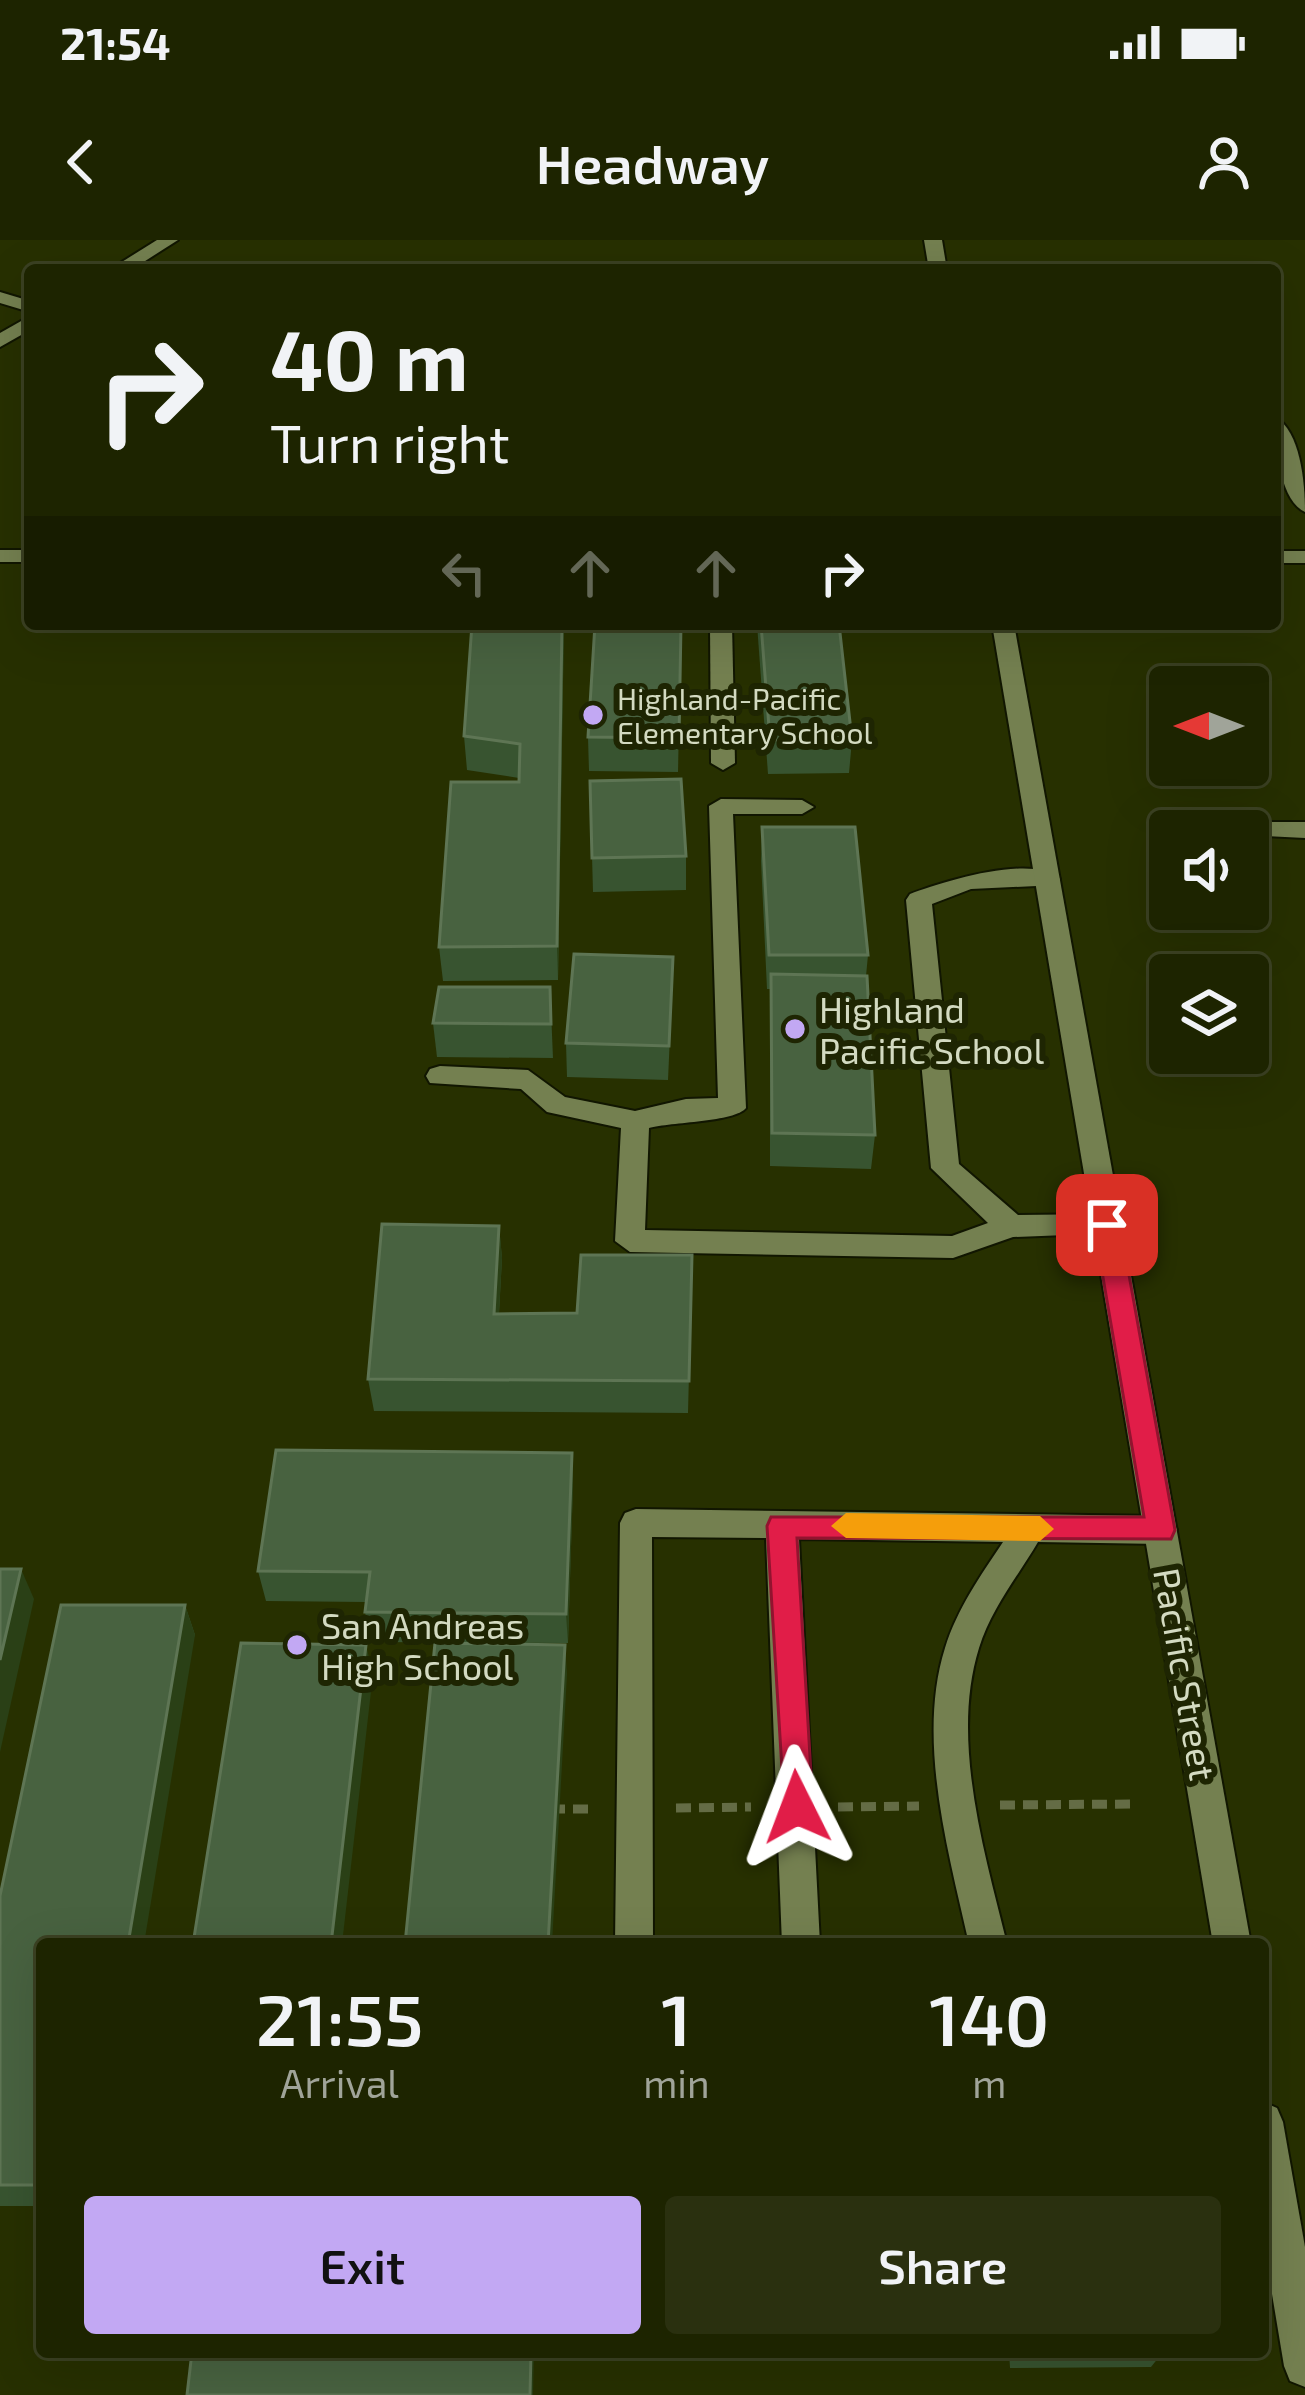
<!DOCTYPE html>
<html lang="en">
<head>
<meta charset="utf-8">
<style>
  body { margin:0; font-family:"Exo 2",sans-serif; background:#2a300f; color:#f1f3f6; height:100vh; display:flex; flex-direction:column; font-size:45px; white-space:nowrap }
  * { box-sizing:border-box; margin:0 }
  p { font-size:39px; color:#a0a499 }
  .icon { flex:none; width:66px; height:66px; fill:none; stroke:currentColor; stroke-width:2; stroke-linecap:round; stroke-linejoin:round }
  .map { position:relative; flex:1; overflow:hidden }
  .sheet { position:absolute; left:36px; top:1698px; width:1233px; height:420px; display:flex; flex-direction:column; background:#1d2400; border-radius:12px; box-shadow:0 12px 48px #0002,0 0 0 3px #3b4122 }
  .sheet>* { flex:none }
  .hud { position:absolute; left:24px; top:24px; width:1257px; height:366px; border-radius:12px; box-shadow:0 12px 48px #0002,0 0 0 3px #3b4122; background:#1d2400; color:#f1f3f6; overflow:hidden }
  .needle { width:78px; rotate:270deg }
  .fabs { position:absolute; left:1149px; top:426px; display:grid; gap:24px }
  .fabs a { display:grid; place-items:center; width:120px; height:120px; border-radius:12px; background:#1d2400; box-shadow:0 12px 48px #0002,0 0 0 3px #3b4122; font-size:60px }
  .pin { position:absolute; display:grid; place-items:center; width:102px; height:102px; color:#fff; margin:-51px; border-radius:24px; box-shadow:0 6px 18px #0006 }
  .me { position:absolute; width:132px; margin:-66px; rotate:357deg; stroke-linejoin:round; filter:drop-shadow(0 0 9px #0008) }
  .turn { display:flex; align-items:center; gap:42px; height:252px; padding:0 48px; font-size:54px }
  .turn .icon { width:156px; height:156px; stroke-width:2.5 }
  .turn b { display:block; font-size:84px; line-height:102px }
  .lanes { display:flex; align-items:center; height:114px; padding:0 48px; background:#0003; justify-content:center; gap:60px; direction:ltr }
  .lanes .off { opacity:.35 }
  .eta { display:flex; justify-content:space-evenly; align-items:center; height:204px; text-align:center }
  .eta b { font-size:72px; font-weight:600; line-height:84px }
  .action { display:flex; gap:24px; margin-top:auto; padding:24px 48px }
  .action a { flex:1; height:138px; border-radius:12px; background:#c2a8f3; color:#111; font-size:48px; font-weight:600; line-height:138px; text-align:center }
  .action a+a { background:#2a300f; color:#f1f3f6 }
  .status { display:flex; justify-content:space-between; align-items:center; height:84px; padding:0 60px; background:#1d2400; direction:ltr }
  .status svg { height:33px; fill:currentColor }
  header { display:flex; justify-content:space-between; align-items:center; height:156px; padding:0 48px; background:#1d2400; font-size:54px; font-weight:600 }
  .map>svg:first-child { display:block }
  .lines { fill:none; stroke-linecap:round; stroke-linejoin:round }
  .lane-casing { stroke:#111601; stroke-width:4 }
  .street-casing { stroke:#111601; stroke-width:4 }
  .secondary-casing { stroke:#111601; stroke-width:4 }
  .path { stroke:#646c45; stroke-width:9; stroke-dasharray:15 8; stroke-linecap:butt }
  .lane { fill:#748050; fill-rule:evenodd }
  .street { fill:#748050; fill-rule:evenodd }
  .secondary { fill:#748050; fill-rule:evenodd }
  .wall { fill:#385430 }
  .shaded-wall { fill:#2a4016 }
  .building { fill:#486240; stroke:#5e7554; stroke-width:3 }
  .route { fill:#e11d48; stroke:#92132f; stroke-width:3 }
  .slow { fill:#f59e0b }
  .poi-dot { fill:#c2a8f3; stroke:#1e2502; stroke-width:4.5 }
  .labels { text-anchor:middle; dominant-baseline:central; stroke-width:12; stroke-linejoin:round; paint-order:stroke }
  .far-poi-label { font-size:30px; fill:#d3dac1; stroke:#1e2502; text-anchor:start }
  .poi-label { font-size:36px; fill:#d3dac1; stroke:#1e2502; text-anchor:start }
  .street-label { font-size:36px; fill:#d3dac1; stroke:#1e2502 }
</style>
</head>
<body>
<div class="status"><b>21:54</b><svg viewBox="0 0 49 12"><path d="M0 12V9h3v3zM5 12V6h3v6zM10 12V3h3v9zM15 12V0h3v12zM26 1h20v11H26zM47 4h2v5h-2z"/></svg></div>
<header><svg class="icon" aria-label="back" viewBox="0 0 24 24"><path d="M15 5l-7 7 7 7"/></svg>Headway<svg class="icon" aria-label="person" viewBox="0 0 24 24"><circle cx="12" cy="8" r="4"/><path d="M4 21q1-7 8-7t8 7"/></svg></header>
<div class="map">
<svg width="1305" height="2155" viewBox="0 0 1305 2155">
  <rect width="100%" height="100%" fill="#273000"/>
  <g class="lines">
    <defs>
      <g id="lane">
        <path d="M710 384H732L735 523 723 530 711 523Z"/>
        <path d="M721 559 802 560 814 567 802 574H733L746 868C735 882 671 882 649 888L645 990 952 996 988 983 931 928 906 660 910 654C942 642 1033 613 1060 639L1057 645 971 649 932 664 959 924 1018 975 1107 974 1121 985 1117 993 1013 997 953 1018 630 1012 615 1001 621 888 547 872 521 849 430 843 426 836 430 829 440 826 528 830 565 857 635 871 686 859 718 858 709 566Z"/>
        <path d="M636 1269 1161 1276 1172 1280 1177 1290 1172 1300 1161 1304 1038 1302C1018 1336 991 1369 979 1408 950 1500 985 1614 1007 1704H969C949 1614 916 1500 945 1408 957 1369 981 1335 1003 1302L799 1299 820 1704H782L766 1298 652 1297 653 1704H615L620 1283 625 1273Z"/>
      </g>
      <g id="street">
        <path d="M157 0H178L131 30H109Z"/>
        <path d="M0 52 30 61V72L0 63Z"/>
        <path d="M30 76V90L0 107V93Z"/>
        <path d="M1275 177C1301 191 1305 245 1305 272 1279 260 1275 204 1275 177Z"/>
        <rect x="1275" y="311" width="30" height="12"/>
        <path d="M1258 582H1305V598L1249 595V585Z"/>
      </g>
      <g id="secondary">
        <path d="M924 0H942L947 30H929Z"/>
        <rect x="0" y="310" width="30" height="12"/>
        <path d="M992 384H1014L1251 1704H1213Z"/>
        <path d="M1263 1862 1277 1868 1283 1882 1305 2007V2147L1290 2141 1284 2126 1263 2000Z"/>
      </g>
    </defs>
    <!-- lane casing -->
    <use href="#lane" class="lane-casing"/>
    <!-- street casing -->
    <use href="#street" class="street-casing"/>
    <!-- secondary casing -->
    <use href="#secondary" class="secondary-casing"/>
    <!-- path -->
    <g class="path">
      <path d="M1000 1565 1134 1564"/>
      <path d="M838 1567 919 1566"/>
      <path d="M676 1568 751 1567"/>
      <path d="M550 1569H595"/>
    </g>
    <!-- lane -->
    <use href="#lane" class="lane"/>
    <!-- street -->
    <use href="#street" class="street"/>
    <!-- secondary -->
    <use href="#secondary" class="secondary"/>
  </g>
  <!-- wall -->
  <g class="wall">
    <path d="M564 384 558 740 443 741 439 707 519 542V538L467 530 464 496Z"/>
    <path d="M681 384 678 532 589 531 588 497Z"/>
    <path d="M757 384H839L852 500 849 533 768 534Z"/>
    <path d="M590 541 686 616V650L593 652Z"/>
    <path d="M762 587 868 715 866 736 875 895 871 929 770 926V749H767L761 621Z"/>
    <path d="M550 747 553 818 437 817 433 783Z"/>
    <path d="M672 751 668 840 567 837 566 803Z"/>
    <path d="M499 986 502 1018 499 1074 577 1073 692 1015 688 1173 374 1171 368 1139Z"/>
    <path d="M572 1213 573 1244 568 1403 371 1402 365 1372 366 1362 266 1361 258 1331Z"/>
    <path d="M185 1365 195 1395 42 1704V1966H0V1656Z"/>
    <path d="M1009 2112H1163L1151 2127 1010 2128Z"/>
  </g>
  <!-- shaded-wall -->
  <g class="shaded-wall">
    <path d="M562 384H564L558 740 557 706Z"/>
    <path d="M499 986 502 1018 497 1107 494 1074Z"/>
    <path d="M572 1213 573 1244 568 1403 566 1374Z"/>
    <path d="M21 1329 34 1359 0 1512V1420Z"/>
    <path d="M185 1365 195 1395 144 1704H128Z"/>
    <path d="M366 1405 373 1434 342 1704H331Z"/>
    <path d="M565 1405 567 1434 552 1704H548Z"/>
    <path d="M531 2112H534L533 2155H530Z"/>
  </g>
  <!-- building -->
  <g class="building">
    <path d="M472 384H562L557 706 439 707 451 542H519L520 504 464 496Z"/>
    <path d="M595 384H681L679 498 588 497Z"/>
    <path d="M761 384H839L852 500H770Z"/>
    <path d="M681 539 686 616 592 618 590 541Z"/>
    <path d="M762 587H855L868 715H769Z"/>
    <path d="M574 714 673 717 669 806 566 803Z"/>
    <path d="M771 734 867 736 875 895 772 893Z"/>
    <path d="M439 747H550L551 784 433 783Z"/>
    <path d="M382 984 499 986 494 1074 577 1073 581 1015H692L689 1141 368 1139Z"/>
    <path d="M276 1210 572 1213 566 1374 365 1372 370 1332 258 1331Z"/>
    <path d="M0 1329H21L0 1420Z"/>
    <path d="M61 1365H185L128 1704H42V1945H0V1656Z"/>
    <path d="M241 1403 366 1405 331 1704H193Z"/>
    <path d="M435 1403 565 1405 548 1704H405Z"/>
    <path d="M192 2112H531L530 2155H187Z"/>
  </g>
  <!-- route -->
  <path class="route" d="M1107 975 1120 985 1175 1290 1171 1299 797 1298 813 1567 808 1578 797 1582 785 1578 767 1286 771 1277H1144L1094 985Z"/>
  <!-- slow -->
  <path class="slow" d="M846 1273 1040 1276 1054 1289 1040 1301 846 1298 831 1286Z"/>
  <!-- markers -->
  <g class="poi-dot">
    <circle cx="593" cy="475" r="12"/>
    <circle cx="795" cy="789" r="12"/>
    <circle cx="297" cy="1405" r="12"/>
  </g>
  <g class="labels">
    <!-- far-poi labels -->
    <g class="far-poi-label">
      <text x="617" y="458">Highland-Pacific<tspan x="617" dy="34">Elementary School</tspan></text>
    </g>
    <!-- poi labels -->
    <g class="poi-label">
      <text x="819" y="768">Highland<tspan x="819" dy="41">Pacific School</tspan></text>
      <text x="321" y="1384">San Andreas<tspan x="321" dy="41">High School</tspan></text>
    </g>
    <!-- street labels -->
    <g class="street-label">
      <text transform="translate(1186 1434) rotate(80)">Pacific Street</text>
    </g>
  </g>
</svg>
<div class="fabs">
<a><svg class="needle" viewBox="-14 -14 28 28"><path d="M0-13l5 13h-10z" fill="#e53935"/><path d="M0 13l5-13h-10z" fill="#a0a499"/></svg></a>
<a><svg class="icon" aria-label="sound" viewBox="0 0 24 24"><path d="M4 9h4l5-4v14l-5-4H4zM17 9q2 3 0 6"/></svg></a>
<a><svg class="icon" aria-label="layers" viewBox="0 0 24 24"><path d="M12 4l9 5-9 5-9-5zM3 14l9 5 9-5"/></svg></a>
</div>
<div class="pin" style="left:1107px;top:985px;background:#d93025"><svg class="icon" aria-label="arrive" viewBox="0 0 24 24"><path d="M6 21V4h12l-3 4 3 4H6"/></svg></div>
<svg class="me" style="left:797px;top:1567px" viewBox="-20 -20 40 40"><path d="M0-17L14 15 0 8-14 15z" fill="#e11d48" stroke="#fff" stroke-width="4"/></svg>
<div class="hud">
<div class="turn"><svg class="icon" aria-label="right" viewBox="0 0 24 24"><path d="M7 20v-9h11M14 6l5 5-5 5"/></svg><div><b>40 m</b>Turn right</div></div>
<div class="lanes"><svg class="icon off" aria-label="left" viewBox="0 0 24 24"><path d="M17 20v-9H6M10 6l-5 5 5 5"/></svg><svg class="icon off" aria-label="ahead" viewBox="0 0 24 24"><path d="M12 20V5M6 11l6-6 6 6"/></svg><svg class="icon off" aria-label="ahead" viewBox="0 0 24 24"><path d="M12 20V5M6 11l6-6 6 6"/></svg><svg class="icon" aria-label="right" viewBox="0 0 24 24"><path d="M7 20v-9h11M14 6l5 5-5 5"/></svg></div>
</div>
<section class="sheet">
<div class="eta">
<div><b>21:55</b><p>Arrival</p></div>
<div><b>1</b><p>min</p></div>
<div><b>140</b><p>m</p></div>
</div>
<div class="action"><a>Exit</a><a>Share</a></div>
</section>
</div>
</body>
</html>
